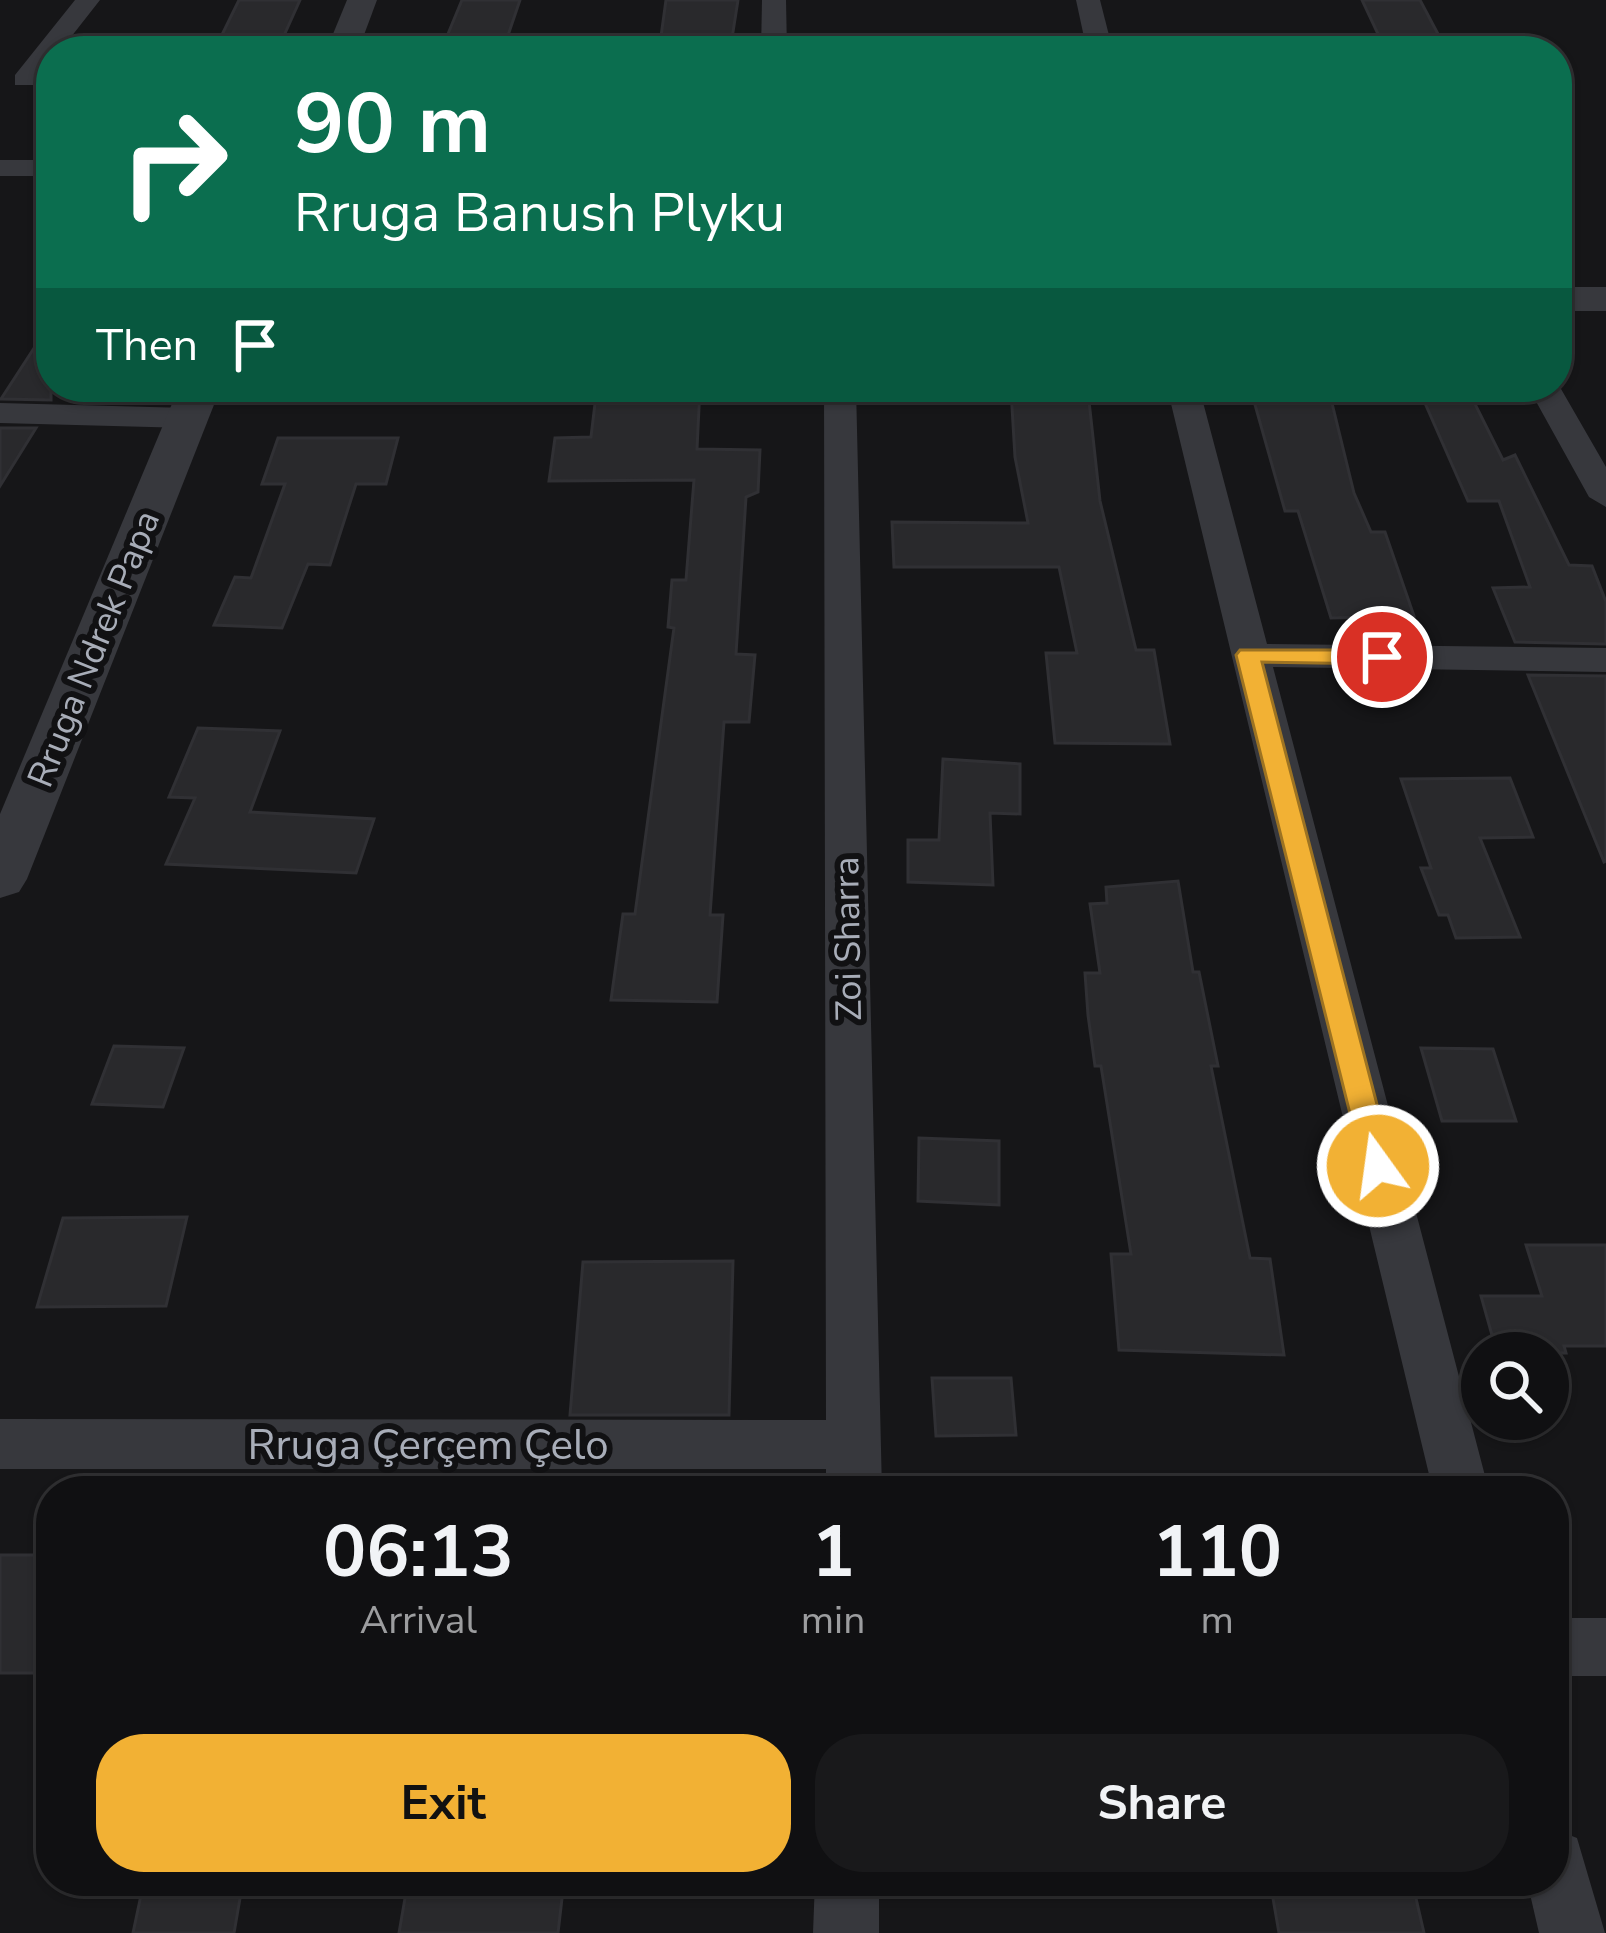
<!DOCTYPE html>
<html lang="en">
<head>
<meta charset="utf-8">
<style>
  body { margin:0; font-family:"Nunito Sans",sans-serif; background:#19191b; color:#f1f3f6; height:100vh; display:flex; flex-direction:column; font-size:45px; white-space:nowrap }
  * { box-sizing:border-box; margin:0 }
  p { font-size:39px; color:#9c9d9f }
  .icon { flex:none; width:66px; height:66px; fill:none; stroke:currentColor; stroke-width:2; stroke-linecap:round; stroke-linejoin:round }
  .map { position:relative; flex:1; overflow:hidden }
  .details { position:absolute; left:36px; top:1476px; width:1533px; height:420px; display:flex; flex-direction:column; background:#101012; border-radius:48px; box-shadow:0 3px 9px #0004,0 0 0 3px #303032 }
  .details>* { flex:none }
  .banner { position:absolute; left:36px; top:36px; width:1536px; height:366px; border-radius:48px; box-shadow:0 3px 9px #0004,0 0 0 3px #303032; background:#0b6e4f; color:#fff; overflow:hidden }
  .buttons { position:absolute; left:1461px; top:1332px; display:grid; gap:24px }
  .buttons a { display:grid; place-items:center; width:108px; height:108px; border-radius:50%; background:#101012; box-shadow:0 3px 9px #0004,0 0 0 3px #303032; font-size:60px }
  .pin { position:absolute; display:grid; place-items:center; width:102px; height:102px; color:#fff; margin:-51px; border:6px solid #fff; border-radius:50%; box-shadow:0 3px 12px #0007 }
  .me { position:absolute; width:132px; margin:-66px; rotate:346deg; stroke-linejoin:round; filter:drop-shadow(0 0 9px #0008) }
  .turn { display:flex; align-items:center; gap:42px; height:252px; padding:0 60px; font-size:54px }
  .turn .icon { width:156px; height:156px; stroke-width:2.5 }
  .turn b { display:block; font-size:84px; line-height:102px }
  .then { display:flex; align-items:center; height:114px; padding:0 60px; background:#0003; gap:24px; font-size:45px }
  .eta { display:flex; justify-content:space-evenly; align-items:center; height:204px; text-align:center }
  .eta b { font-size:72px; font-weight:700; line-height:84px }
  .cta { display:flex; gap:24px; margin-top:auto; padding:24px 60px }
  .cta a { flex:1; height:138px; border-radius:48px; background:#f2b134; color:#111; font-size:48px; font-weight:700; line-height:138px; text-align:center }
  .cta a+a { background:#19191b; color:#f1f3f6 }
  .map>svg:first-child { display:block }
  .building { fill:#29292c; stroke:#303034; stroke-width:3 }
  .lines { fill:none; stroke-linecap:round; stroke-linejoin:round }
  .minor { fill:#37383d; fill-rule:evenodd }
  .tertiary { fill:#37383d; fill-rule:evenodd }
  .route { fill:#f2b134; stroke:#9d7322; stroke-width:3 }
  .labels { text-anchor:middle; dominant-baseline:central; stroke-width:12; stroke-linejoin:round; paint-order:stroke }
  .street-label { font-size:36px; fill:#a8adb8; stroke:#111113 }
  .near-street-label { font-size:42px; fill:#a8adb8; stroke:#111113 }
</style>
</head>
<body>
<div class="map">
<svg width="1606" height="1933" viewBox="0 0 1606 1933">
  <rect width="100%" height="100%" fill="#161618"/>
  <!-- building -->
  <g class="building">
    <path d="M239 0H300L277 51H214Z"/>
    <path d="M462 0H520L504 47 443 46Z"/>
    <path d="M666 0H738L730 51H659Z"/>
    <path d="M1362 0H1420L1447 51H1386Z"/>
    <path d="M51 322V400L1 399Z"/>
    <path d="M597 387H700L697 449 760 450 758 492 746 497 736 654 755 655 749 722H724L710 915H723L717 1002 611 1000 623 914H635L674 628 668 627 672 580H686L694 480 549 481 555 438 591 437Z"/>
    <path d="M1250 387H1328L1354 493 1371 532H1385L1414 616 1331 618 1298 511H1285Z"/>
    <path d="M1011 390 1088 392 1100 501 1136 650H1154L1170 744 1055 743 1046 653H1077L1059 567H894L892 522 1028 523 1015 457Z"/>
    <path d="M1421 394H1470L1503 460 1515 455 1569 565 1592 566 1606 602V644L1515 642 1493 588 1530 587 1499 501H1468Z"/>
    <path d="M0 428H36L0 486Z"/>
    <path d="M278 438H398L386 484H356L330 565 308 564 282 628 214 625 235 577 251 578 285 484H262Z"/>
    <path d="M1528 675 1606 676V861L1604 862Z"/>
    <path d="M198 728 280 731 250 812 374 819 356 873 166 864 195 798 169 797Z"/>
    <path d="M943 759 1020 764V814L990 813 993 885 908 882V840H939Z"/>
    <path d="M1510 778 1533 837 1480 838 1520 937 1456 938 1448 915H1439L1421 868H1431L1401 779Z"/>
    <path d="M1178 881 1193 972H1199L1218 1066H1211L1250 1258 1270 1259 1284 1355 1119 1350 1111 1254H1131L1101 1066H1095L1088 1015 1085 973H1100L1090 904 1107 903 1106 887Z"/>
    <path d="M114 1046 184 1048 163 1107 92 1104Z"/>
    <path d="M1421 1048 1493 1049 1516 1121H1442Z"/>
    <path d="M919 1138 999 1141V1205L918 1201Z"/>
    <path d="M187 1217 166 1306 37 1307 63 1218Z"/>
    <path d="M1526 1245H1606V1346H1564L1566 1353H1497L1481 1296H1542Z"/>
    <path d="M733 1261 729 1415H570L583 1262Z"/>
    <path d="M932 1378H1011L1016 1435 936 1436Z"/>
    <rect x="0" y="1555" width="51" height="118"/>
    <path d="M144 1881H243L234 1933H133Z"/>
    <path d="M408 1881H564L558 1933H399Z"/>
    <path d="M1270 1881H1412L1424 1933H1279Z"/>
  </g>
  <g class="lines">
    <!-- minor -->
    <g class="minor">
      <path d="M75 0H100L60 51H51V63L33 85H15V75Z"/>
      <path d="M762 0H786L787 51H761Z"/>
      <path d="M1076 0H1100L1113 51H1087Z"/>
      <rect x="0" y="160" width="51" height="16"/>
      <path d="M1557 382 1606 467V507L1589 497 1528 387H1557Z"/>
      <path d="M824 387H856L882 1491H826V1469H0V1419L826 1420Z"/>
      <path d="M1167 387H1199L1267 644 1606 648V672L1273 667 1489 1491H1433Z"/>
      <path d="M0 403 188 408 205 418 188 428 0 423Z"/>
      <rect x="1554" y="1618" width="52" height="58"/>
      <path d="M1554 1829 1577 1838 1605 1933H1539L1527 1881H1554Z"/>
      <path d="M815 1881H879V1933H813Z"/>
    </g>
    <!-- tertiary -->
    <g class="tertiary">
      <path d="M347 0H377L358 51H326Z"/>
      <rect x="1557" y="287" width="49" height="24"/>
      <path d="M179 387H221L27 879 19 892 0 898V814Z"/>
    </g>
  </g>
  <!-- route -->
  <path class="route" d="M1240 650H1382L1394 657 1382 664 1262 662 1393 1166 1378 1178 1363 1166 1236 655Z"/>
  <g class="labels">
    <!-- street labels -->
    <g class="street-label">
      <text transform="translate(94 649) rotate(-68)">Rruga Ndrek Papa</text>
      <text transform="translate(848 939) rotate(-91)">Zoi Sharra</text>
    </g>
    <!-- near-street labels -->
    <g class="near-street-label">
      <text x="428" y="1445">Rruga Çerçem Çelo</text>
    </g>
  </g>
</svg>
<div class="buttons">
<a><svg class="icon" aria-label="search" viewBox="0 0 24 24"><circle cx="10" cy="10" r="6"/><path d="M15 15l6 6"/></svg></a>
</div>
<div class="pin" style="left:1382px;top:657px;background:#d93025"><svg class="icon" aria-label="arrive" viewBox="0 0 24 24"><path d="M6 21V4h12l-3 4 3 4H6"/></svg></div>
<svg class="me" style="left:1378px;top:1166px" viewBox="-20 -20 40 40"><circle r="17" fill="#f2b134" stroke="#fff" stroke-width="3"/><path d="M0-11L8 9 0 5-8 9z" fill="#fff"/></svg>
<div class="banner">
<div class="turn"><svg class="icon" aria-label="right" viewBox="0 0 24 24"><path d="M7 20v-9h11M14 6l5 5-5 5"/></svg><div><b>90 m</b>Rruga Banush Plyku</div></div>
<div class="then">Then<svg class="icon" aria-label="arrive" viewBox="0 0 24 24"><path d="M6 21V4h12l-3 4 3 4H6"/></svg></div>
</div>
<section class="details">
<div class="eta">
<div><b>06:13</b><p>Arrival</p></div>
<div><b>1</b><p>min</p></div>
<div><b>110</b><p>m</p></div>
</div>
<div class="cta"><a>Exit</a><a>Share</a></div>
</section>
</div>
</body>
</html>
